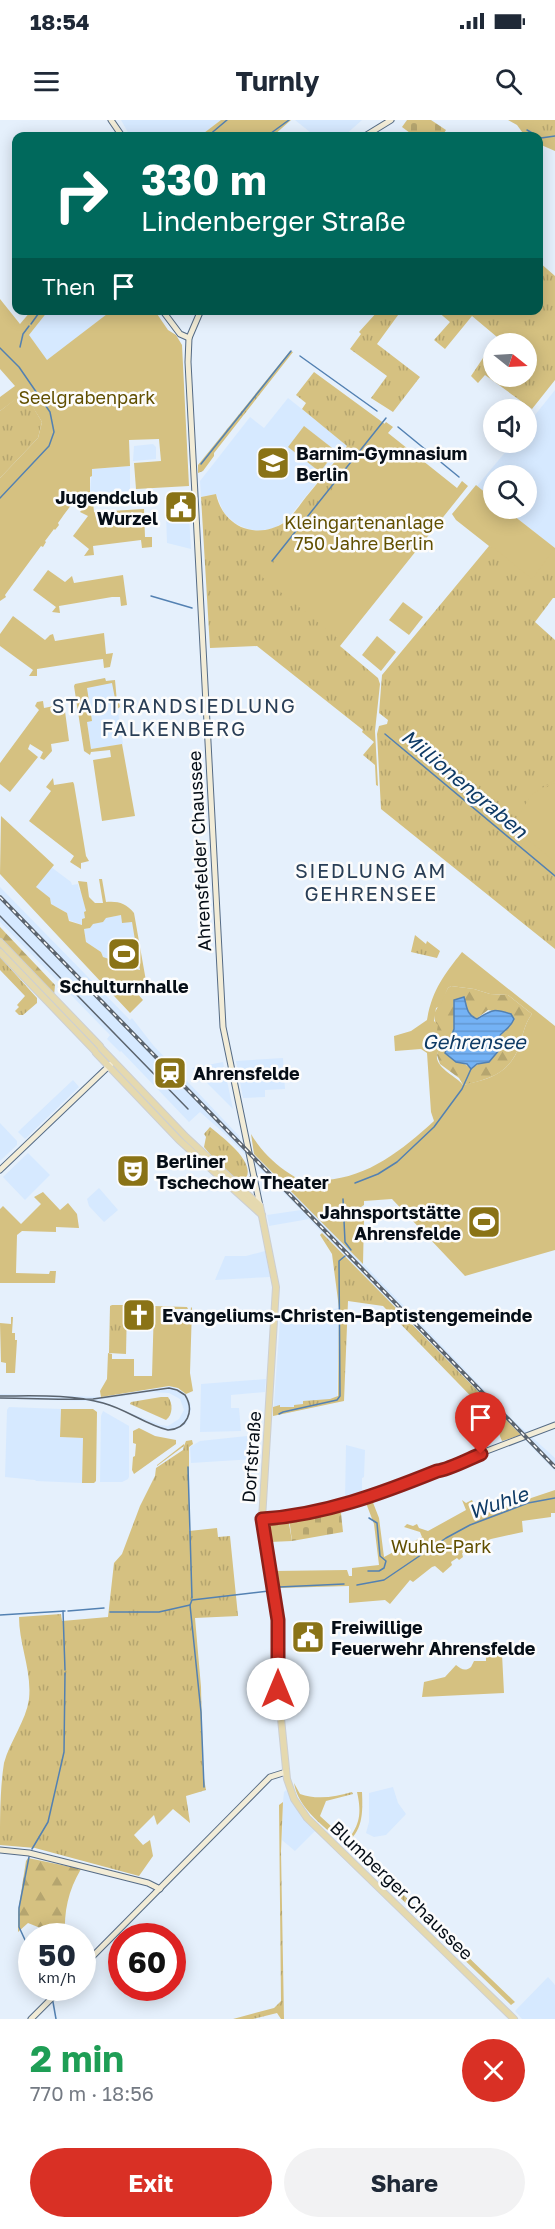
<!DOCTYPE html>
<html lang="en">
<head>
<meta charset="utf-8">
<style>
  body { margin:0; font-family:"Golos Text",sans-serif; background:#f2f2f3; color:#1f2937; height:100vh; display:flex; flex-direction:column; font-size:22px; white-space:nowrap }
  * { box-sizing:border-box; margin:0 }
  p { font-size:20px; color:#747a83 }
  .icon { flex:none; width:33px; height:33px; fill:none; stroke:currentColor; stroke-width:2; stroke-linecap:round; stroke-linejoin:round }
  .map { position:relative; height:1899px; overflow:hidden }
  .panel { display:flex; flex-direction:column; background:#fff; flex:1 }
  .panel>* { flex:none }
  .hud { position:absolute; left:12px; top:12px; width:531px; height:183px; border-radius:12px; box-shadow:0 3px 15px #0003; background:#00695c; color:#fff; overflow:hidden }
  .needle { width:39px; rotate:108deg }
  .tools { position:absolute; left:483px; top:213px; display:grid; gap:12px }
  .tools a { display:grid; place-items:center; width:54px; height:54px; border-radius:50%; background:#fff; box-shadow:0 3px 15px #0003; font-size:30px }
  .speed { position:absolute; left:18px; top:1803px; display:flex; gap:12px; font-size:30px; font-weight:700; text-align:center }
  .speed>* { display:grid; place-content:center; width:78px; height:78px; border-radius:50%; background:#fff; box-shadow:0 3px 15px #0003; line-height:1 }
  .speed small { font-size:15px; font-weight:400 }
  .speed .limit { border:9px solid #d22; background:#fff; color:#111 }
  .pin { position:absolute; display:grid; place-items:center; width:51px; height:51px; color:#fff; margin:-62px -26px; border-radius:50% 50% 50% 0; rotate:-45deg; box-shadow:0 0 6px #0007 }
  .pin .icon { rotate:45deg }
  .me { position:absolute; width:66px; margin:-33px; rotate:0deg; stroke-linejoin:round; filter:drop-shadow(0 0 4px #0008) }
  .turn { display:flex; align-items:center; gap:21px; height:126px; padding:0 30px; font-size:27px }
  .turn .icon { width:78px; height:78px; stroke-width:2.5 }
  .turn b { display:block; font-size:42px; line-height:51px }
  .then { display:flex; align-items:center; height:57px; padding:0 30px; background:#0003; gap:12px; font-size:22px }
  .round { display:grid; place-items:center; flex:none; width:63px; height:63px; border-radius:32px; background:#f2f2f3 }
  .head { display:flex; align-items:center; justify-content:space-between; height:102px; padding:0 30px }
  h1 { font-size:36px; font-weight:700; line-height:45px; color:#1e9e55 }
  .cta { display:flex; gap:12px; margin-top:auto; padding:12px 30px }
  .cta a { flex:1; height:69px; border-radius:36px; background:#d93025; color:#fff; font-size:24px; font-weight:700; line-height:69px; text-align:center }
  .cta a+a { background:#f2f2f3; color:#1f2937 }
  .status { display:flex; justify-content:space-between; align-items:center; height:42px; padding:0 30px; background:#fff; direction:ltr }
  .status svg { height:16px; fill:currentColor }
  header { display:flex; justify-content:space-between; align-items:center; height:78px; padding:0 30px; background:#fff; font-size:27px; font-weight:700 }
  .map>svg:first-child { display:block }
  .built { fill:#d6e9ff }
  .grass { fill:url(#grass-tufts); fill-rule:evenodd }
  .forest { fill:url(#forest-firs); fill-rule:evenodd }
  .cemetery { fill:url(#cemetery-stones) }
  .green { fill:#d5c181; fill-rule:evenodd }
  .water { fill:url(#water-rules); stroke:#5381b2; stroke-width:1.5 }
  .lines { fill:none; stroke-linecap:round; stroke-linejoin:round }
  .stream { stroke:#5381b2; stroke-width:1.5 }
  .secondary-casing { stroke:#556b85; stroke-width:7 }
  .primary-casing { stroke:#cdcfd1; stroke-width:8 }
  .secondary { stroke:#f2ecd7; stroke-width:5 }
  .primary { stroke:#e5d9af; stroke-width:6 }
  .tram { stroke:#5b646e; stroke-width:1.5 }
  .rail-casing { stroke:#5b646e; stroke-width:4 }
  .rail { stroke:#fcfcfc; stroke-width:1.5; stroke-dasharray:4.5; stroke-linecap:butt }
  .route-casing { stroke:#8d1f18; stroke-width:15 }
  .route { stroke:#d93025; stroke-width:10 }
  .labels { text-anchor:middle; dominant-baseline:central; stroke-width:5; stroke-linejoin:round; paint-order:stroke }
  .park-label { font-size:18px; fill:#614f00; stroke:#fcfcfc }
  .poi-label { font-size:18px; font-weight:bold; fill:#060e17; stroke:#fcfcfc; text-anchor:start }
  .street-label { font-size:18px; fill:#060e17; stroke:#fcfcfc }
  .neighbourhood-label { font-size:20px; letter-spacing:1.5px; fill:#293e56; stroke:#fcfcfc }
  .water-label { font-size:20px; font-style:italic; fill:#0e3a65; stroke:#fcfcfc }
</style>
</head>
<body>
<div class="status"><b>18:54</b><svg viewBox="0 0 49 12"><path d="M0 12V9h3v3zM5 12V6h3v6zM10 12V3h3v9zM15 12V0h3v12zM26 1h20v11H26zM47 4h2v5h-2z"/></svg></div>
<header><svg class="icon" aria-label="menu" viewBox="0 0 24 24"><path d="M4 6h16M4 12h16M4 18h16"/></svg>Turnly<svg class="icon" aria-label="search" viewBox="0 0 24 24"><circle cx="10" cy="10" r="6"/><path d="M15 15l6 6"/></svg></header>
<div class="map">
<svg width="555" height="1899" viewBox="0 0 555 1899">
  <defs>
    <pattern id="grass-tufts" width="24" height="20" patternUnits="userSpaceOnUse" patternTransform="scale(1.5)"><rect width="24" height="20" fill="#d5c181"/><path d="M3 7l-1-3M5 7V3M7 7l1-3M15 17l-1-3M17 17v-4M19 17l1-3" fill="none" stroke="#b5a56f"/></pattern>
    <pattern id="forest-firs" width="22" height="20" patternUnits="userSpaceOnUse" patternTransform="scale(1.5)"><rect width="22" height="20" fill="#d5c181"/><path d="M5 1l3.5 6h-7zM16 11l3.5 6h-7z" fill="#b5a56f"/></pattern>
    <pattern id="cemetery-stones" width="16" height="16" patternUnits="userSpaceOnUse" patternTransform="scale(1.5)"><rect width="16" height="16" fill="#d5c181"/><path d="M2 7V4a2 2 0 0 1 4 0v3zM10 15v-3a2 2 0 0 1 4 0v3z" fill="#b5a56f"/></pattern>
    <pattern id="water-rules" width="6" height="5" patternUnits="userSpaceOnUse" patternTransform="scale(1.5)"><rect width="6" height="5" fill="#74b2f5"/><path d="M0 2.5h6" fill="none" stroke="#6398d1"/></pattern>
  </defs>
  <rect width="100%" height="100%" fill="#e5f0fc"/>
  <!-- built -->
  <g class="built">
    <path d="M121 0H221L200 16H130Z"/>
    <path d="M295 0H362L344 16H315Z"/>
    <path d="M48 191H111L47 241 29 215Z"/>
    <path d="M555 270V428L505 389 526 388V356H494L493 379 477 366 513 323 526 322 527 305Z"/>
    <path d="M288 278 347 325 286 401 274 408 258 411 248 409 236 404 224 393 216 374 201 377 200 361 250 297 264 308Z"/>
    <path d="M153 324 156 327V339L133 341 134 326Z"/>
    <path d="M130 346V371L90 373 92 349Z"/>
    <path d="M188 378 191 429 167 423 166 394 175 393 174 379Z"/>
    <path d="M105 558 106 561 113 560 123 624 91 629 81 563Z"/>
    <path d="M51 747 71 762 72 765 78 764 79 770H82L86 792 83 805 69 800 67 793 51 784 36 767Z"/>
    <path d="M0 767 130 900 132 898 153 925 239 1016 241 1023 327 1106 513 1300 555 1338V1351L309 1099 269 1106 267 1095 301 1090 225 1014 200 992 189 1002 121 931 120 932 107 919 110 915 0 802Z"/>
    <path d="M121 795 132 801 141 850 112 844 103 837 101 832 86 822 84 809 90 808 92 804 105 798Z"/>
    <path d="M283 938 285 969 265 970V977L243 978 236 941Z"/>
    <path d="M223 942 233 989 192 948Z"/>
    <path d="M73 960 79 967 25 1019 18 1012 21 1009Z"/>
    <path d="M0 1003 17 1021V1025L0 1041Z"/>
    <path d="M28 1033 50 1055 25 1080 3 1057Z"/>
    <path d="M99 1068 118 1090 104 1102 89 1086 87 1079Z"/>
    <path d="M265 1131 270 1157 215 1160 225 1136H246Z"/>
    <path d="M339 1188 337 1280 273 1296 280 1200Z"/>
    <path d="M266 1259 265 1272 231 1275V1288H239L241 1311 200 1312 201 1264Z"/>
    <path d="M172 1266 186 1274 190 1282 191 1290 186 1304 178 1309 169 1311 121 1290V1289L160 1305 168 1306 179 1299 184 1290 180 1279 169 1273 150 1272 98 1280 115 1286V1287L90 1281 0 1279V1274L101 1277Z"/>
    <path d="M9 1287 61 1289 60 1317 83 1318 82 1363 36 1361 35 1360 5 1357 7 1290Z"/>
    <path d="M103 1291 129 1306V1357L128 1359 122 1362H100L101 1296Z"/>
    <path d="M247 1316 255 1317 254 1339 191 1343 190 1327 200 1321Z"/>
    <path d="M346 1325 365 1330 364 1357 362 1358V1376L345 1380Z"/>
    <path d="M393 1667 398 1683 406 1694 386 1715 374 1717 366 1713 369 1702V1673Z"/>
    <path d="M286 1670 292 1681 316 1710 295 1731 282 1720 283 1682 284 1672Z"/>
    <path d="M548 1857 555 1865V1899H522L515 1891Z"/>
  </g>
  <!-- grass -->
  <g class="grass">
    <path d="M508 0H555V31L539 24 538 16H525L517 5Z"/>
    <path d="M539 142 555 156V260L532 289 485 255 478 263 471 256 497 217 472 196 445 229 434 220 450 202 437 191 538 190ZM494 224H526V256H494Z"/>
    <path d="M378 191H401L377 224 420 257 393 292 371 278 387 256 350 229 361 214 359 212Z"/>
    <path d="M290 231 293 232 214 333V336L203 351 198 353V345Z"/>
    <path d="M314 252 385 304 341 521H344L340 526 378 558 380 564 375 611 378 666 376 665 375 645 363 635 374 622 362 612 363 610 257 526 210 528 201 377 216 374C219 388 227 400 241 407 255 413 272 411 285 402 293 395 300 385 306 377 320 360 334 343 347 326L302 289 306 283 296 275Z"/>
    <path d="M24 272 42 302 38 318 0 358V291Z"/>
    <path d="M489 426 555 428V478H553L535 502 555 520V829L381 689 377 614 379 606 387 604 388 600 379 593 382 555Z"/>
    <path d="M415 815 426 824 427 821 440 831 437 838 411 832Z"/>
    <path d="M0 837 37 878V883L23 895H19L15 891 19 887 17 885 25 876 0 850Z"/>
    <path d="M210 1007C223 1018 261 1045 243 1062H238L218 1044 204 1027 206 1017 204 1014Z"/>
    <path d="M322 1113 521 1315 502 1321 493 1299 383 1186 348 1181 344 1281 273 1296V1287L280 1285V1287H294V1285L303 1284V1281L330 1279 338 1276 339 1188 332 1134 320 1115Z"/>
    <path d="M112 1185H127L126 1234 109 1233 110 1186Z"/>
    <path d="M161 1277H168C173 1283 173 1295 166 1300L130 1284 131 1282Z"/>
    <path d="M192 1320 193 1324 189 1327V1411L217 1408 218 1417 230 1416 238 1496 195 1498 201 1567 203 1653 206 1670 186 1676 190 1703 173 1689 157 1705 154 1695 134 1715 143 1725 150 1720 153 1736 139 1756 35 1728 0 1725C0 1699 0 1668 4 1643 10 1621 26 1601 29 1579 32 1551 19 1524 19 1497L61 1494 62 1501 108 1497 114 1443 122 1434 140 1386 155 1356 156 1348 183 1330 184 1326 157 1346V1345L184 1324V1326L186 1321Z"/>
    <path d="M294 1663 300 1674C316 1680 336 1677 352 1672L353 1674 326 1681 320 1696 344 1718 350 1717C361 1702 361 1690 357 1672H362C363 1693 363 1713 344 1724 326 1708 298 1689 294 1663Z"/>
    <path d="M283 1682 281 1731 284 1899H281L277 1893 253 1899H233L274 1888 281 1881 279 1685Z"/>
    <path d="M357 1726 359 1732 515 1882 511 1885 354 1733Z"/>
  </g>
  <!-- forest -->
  <g class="forest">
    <path d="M0 807 55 865 54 876 0 819Z"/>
    <path d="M451 866 474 869 490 874 508 875 532 894C525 903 523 914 520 924 510 954 489 959 463 965L459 958 440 944 437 935 441 922 438 920 434 894 448 868ZM454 880 466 884C467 892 469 896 476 899L488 890 511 894 513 899 498 919 501 923 497 925 500 929 471 949C465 942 455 942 446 933L454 909Z"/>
    <path d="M28 1738 81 1749C68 1771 64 1791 65 1816H60L28 1803 18 1812V1792L26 1741Z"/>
  </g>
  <!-- cemetery -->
  <g class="cemetery">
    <path d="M407 0H431L446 10 442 16H414L402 7Z"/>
    <path d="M331 1391 341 1393 343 1412 292 1421 289 1398Z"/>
  </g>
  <!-- green -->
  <g class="green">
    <path d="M221 0H291L273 16H200Z"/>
    <path d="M0 179 20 204 31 191H48L29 215 47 240 111 191H155L168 210 176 215 182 225 189 366 136 369 134 343 161 341 159 319 129 320 130 346 92 349V356L90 357V375C73 379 69 388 58 403L59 405 55 410 54 409 45 421 46 422 43 427 41 426 5 475 6 477 0 481V358L38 318 42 302 24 273 0 291V277L15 266 0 249Z"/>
    <path d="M386 302 393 307 388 313 457 368 462 361 468 366 344 521H341L262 457Z"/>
    <path d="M304 306 336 331 320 352 288 327Z"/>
    <path d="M476 365 493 379 494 388 505 389 555 428 532 459 494 428 489 426 456 400 452 394Z"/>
    <path d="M93 382 94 392 144 389 145 417H152V427L142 428 141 420 93 426 94 435 84 436 89 429 73 416 88 396 80 392 86 384Z"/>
    <path d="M48 450 65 462 72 456 74 463 123 455 127 485 121 486 120 477H112L59 486 60 493 52 492 56 487 33 470Z"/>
    <path d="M403 482 423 497 409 515 389 500Z"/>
    <path d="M13 496 45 520 50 515 53 514 55 521 104 513 106 534 113 533 110 547 104 548 103 539 95 540 37 549V556H29L33 550 0 526V514Z"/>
    <path d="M377 516 396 532 381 551 362 535Z"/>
    <path d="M105 558 106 561 115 560 117 582H119L120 587 117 589 112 563 87 568 92 601 87 602 91 629 122 624 135 696 102 701 93 640 111 637 110 630 91 632 90 635 84 631 74 566 75 564Z"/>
    <path d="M43 581 44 588 64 584 69 621 51 624 52 631 44 640 40 638 43 632 30 624 28 629 38 637 10 672 0 664V643L39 590 35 586 37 582Z"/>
    <path d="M411 617 433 639 509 703 516 700 531 675 555 660 545 668 555 663V742L409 622Z"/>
    <path d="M53 658 54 665 73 662 74 664 86 736 89 741 81 743V749L70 742 74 736 29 701 51 671 46 667Z"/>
    <path d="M1 696 54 745 36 767 50 778 51 784 67 793 69 801 82 805V799L85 798 84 792 86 791 78 761 87 762 89 777 95 783H103L99 759H102L106 782C118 781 126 783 134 793L146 861 137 868 136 872 143 880 130 893 0 754ZM121 795 122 803 132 802 140 850 112 844 109 839 103 837 101 832 86 822 84 809 90 808 93 804 103 802 106 798Z"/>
    <path d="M462 832 555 906V1130L465 1156 392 1079 364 1081V1085L355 1091 364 1097 363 1144 254 1034 251 1014C268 1043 294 1059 325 1072V1060C369 1057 402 1030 434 1001L431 992 427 933 421 929 395 931 394 916 411 911 427 900C432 870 444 855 462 832ZM451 866 474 869 490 874 508 875 532 894C525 903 523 914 520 924 510 954 490 959 463 965 458 957 431 946 438 932 439 929 442 927 443 924 437 918 436 913 438 905L434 901 436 888 440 886 448 868Z"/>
    <path d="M43 1072 60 1090 68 1083 77 1094 79 1108 56 1107V1112L22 1111 17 1115 16 1153 49 1154 50 1151H56L55 1163H0V1089L3 1086 21 1104 41 1084 34 1077Z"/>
    <path d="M154 1186 187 1187 188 1189H170L171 1196 190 1197 191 1187 192 1188 190 1253 193 1271 186 1274 178 1268 169 1266 101 1277 100 1271 107 1259 108 1233 112 1234V1239H134V1256H152Z"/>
    <path d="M11 1197H13L12 1213H15V1220H17L15 1253H6V1243L1 1242 0 1203 11 1204Z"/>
    <path d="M61 1289H93L97 1292 96 1361 94 1363H82L83 1318 60 1317Z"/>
    <path d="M139 1308 155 1316 176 1320V1324L134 1354 132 1350 133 1337 135 1336 136 1324 133 1323V1311Z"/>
    <path d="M555 1370V1393H551V1397L522 1401 523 1412 491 1419 476 1425 462 1433 463 1437 459 1440 457 1438 451 1442 452 1445 443 1453 435 1446 432 1447 413 1462 410 1460 390 1484 385 1480 349 1483V1466L279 1468 275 1451 347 1450 349 1456H352V1448L379 1445 374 1404 366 1383 372 1380 379 1398 384 1437 422 1417 420 1412 404 1407 407 1404 413 1406 417 1404 419 1408 428 1411 466 1390 462 1380 466 1383 472 1380 475 1386 482 1383 483 1391 472 1390 474 1397Z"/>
    <path d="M288 1398 292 1421 270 1422 268 1405 285 1401Z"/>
    <path d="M502 1534 504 1573 422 1577 424 1562 445 1557 456 1545C461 1549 465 1552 471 1547L474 1541H486V1535Z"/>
  </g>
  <!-- water -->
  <path class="water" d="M464 877C467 886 466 895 477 899 492 890 492 888 511 894L514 899C510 909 503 910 498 918L502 923 497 925 500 929 489 942 477 944 471 949 467 944 456 942 445 933 454 909V880Z"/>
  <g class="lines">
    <!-- stream -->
    <g class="stream">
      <path d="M527 10 541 18 555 16"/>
      <path d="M208 16 227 0"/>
      <path d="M267 16 289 0"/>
      <path d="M31 204 41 190"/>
      <path d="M20 227 23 214 29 206"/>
      <path d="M0 228 19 247 50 292 54 312 49 326 0 378"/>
      <path d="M300 236 377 291"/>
      <path d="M398 307 459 357"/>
      <path d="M201 344 291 231"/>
      <path d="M272 441 386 298"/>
      <path d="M151 476 192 488"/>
      <path d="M385 614 555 756"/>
      <path d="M355 1063 378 1054 397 1042 434 1007 462 969 471 949"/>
      <path d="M343 1079 345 1122 351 1130"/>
      <path d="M279 1294 283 1292 337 1280 340 1276 339 1141 345 1136"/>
      <path d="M188 1347 192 1478"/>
      <path d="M368 1451H379L384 1448 386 1441 380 1436 377 1403 369 1398"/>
      <path d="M357 1465 384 1460 446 1418 470 1405 528 1383 555 1378"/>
      <path d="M279 1467 344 1464"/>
      <path d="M190 1485 201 1592 204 1667"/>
      <path d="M63 1491 65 1550"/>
      <path d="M68 1491 104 1488"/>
      <path d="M110 1492H159L190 1485 192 1480 269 1471"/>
      <path d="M0 1495 65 1491"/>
      <path d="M32 1729 48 1702 64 1632 65 1553"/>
      <path d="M29 1737 19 1788V1807L32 1835"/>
      <path d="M46 1868 49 1874"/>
      <path d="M53 1882 56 1899"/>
    </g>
    <defs>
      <g id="secondary">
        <path d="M111 0 122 16"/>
        <path d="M365 16 391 0"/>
        <path d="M162 190 180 214 189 218"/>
        <path d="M201 190 189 218 188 242 223 907 260 1086"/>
        <path d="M0 1050 111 944"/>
        <path d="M241 1069 254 1057"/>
        <path d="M262 1399 283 1397 371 1377 442 1348 555 1305"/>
        <path d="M0 1730 29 1733 148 1763 160 1769"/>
        <path d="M82 1847 270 1657 286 1652"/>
        <path d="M31 1899 62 1868"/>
      </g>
      <g id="primary">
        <path d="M0 822 100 926"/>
        <path d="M0 832 95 931"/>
        <path d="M101 928 186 1017 260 1086 276 1167 262 1399 278 1500V1568L287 1659 294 1679 307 1698 514 1899"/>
        <path d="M96 933 179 1020 262 1095"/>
      </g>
    </defs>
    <!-- secondary casing -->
    <use href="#secondary" class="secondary-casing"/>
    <!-- primary casing -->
    <use href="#primary" class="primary-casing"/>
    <!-- secondary -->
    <use href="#secondary" class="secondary"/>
    <!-- primary -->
    <use href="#primary" class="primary"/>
    <!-- tram -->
    <g class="tram">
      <path d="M0 796 188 989"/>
      <path d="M0 1276C34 1276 71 1274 103 1283 126 1289 146 1305 168 1310 187 1309 195 1291 185 1275L177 1270 169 1268 93 1279C62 1280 31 1278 0 1278"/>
    </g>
    <defs>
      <path id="rail" d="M0 777 555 1347"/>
    </defs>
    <!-- rail casing -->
    <use href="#rail" class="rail-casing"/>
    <!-- rail -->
    <use href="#rail" class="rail"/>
  </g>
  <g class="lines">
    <defs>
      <path id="route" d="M278 1569V1500L262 1399C323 1395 380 1374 437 1351 448 1350 469 1339 481 1334"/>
    </defs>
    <!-- route casing -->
    <use href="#route" class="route-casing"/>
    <!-- route -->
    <use href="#route" class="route"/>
  </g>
  <!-- icons -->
  <defs>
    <symbol id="school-square" viewBox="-11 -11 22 22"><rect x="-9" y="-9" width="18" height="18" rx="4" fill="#8a7316" stroke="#fcfcfc"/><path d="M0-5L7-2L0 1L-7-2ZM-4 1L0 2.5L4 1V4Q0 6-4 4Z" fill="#fff"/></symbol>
    <symbol id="civic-square" viewBox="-11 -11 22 22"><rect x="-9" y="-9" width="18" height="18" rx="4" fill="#8a7316" stroke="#fcfcfc"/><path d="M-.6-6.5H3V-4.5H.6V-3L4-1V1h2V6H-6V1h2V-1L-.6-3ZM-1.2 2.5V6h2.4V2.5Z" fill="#fff"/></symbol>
    <symbol id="stadium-square" viewBox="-11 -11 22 22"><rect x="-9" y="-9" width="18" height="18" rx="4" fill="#8a7316" stroke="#fcfcfc"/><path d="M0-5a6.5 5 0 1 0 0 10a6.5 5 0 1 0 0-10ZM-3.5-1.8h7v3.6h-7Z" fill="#fff"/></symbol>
    <symbol id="station-square" viewBox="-11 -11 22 22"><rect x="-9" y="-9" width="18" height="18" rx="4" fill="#8a7316" stroke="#fcfcfc"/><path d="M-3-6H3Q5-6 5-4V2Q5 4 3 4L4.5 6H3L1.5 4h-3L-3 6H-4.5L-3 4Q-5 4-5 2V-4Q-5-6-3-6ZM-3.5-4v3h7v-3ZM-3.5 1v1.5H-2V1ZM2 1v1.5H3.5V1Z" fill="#fff"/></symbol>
    <symbol id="theatre-square" viewBox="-11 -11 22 22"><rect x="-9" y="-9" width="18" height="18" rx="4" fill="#8a7316" stroke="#fcfcfc"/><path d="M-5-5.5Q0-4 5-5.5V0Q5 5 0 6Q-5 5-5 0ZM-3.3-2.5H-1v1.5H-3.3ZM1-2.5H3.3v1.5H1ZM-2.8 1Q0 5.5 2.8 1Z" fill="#fff"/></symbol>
    <symbol id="church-square" viewBox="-11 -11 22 22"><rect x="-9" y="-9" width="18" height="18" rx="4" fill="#8a7316" stroke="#fcfcfc"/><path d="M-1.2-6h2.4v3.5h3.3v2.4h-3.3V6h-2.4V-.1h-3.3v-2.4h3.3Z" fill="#fff"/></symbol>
  </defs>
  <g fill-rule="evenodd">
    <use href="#school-square" x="254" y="324" width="38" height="38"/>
    <use href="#civic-square" x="162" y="368" width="38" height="38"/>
    <use href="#stadium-square" x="105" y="815" width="38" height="38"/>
    <use href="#station-square" x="151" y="934" width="38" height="38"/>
    <use href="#theatre-square" x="114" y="1032" width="38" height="38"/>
    <use href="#stadium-square" x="465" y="1083" width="38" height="38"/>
    <use href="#church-square" x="120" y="1176" width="38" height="38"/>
    <use href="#civic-square" x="289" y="1498" width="38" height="38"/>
  </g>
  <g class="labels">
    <!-- park labels -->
    <g class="park-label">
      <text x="87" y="277">Seelgrabenpark</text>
      <text x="364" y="402">Kleingartenanlage<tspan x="364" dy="21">750 Jahre Berlin</tspan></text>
      <text x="441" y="1426">Wuhle-Park</text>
    </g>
    <!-- poi labels -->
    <g class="poi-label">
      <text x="296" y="333">Barnim-Gymnasium<tspan x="296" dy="21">Berlin</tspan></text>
      <text x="158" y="377" text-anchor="end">Jugendclub<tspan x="158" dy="21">Wurzel</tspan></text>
      <text x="124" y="866" text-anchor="middle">Schulturnhalle</text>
      <text x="193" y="953">Ahrensfelde</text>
      <text x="156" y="1041">Berliner<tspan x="156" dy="21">Tschechow Theater</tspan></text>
      <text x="461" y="1092" text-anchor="end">Jahnsportstätte<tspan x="461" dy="21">Ahrensfelde</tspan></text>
      <text x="162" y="1195">Evangeliums-Christen-Baptistengemeinde</text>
      <text x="331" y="1507">Freiwillige<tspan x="331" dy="21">Feuerwehr Ahrensfelde</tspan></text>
    </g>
    <!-- street labels -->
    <g class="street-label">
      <text transform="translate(199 731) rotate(-93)">Ahrensfelder Chaussee</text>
      <text transform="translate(251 1337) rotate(-86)">Dorfstraße</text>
      <text transform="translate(402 1770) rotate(44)">Blumberger Chaussee</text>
    </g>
    <!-- neighbourhood labels -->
    <g class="neighbourhood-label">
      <text x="174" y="585">STADTRANDSIEDLUNG<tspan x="174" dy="23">FALKENBERG</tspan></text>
      <text x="371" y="750">SIEDLUNG AM<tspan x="371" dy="23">GEHRENSEE</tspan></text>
    </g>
    <!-- water labels -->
    <g class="water-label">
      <text transform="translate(465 663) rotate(40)">Millionengraben</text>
      <text x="474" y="921">Gehrensee</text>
      <text transform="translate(498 1382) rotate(-19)">Wuhle</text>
    </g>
  </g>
</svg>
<div class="tools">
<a><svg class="needle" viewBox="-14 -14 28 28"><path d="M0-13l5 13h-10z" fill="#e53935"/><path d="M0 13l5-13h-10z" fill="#747a83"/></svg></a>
<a><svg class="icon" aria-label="sound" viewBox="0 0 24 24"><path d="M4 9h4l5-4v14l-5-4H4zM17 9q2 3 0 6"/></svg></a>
<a><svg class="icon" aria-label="search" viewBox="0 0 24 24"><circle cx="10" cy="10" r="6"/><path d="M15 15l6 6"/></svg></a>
</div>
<div class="speed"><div>50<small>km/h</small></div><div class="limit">60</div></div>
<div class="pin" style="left:481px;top:1334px;background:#d93025"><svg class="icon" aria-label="arrive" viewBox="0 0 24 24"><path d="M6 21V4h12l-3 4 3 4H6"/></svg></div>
<svg class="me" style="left:278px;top:1569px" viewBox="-20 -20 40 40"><circle r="19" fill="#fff"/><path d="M0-13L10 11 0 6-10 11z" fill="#d93025"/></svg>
<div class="hud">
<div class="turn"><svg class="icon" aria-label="right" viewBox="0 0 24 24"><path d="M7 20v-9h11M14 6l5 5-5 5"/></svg><div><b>330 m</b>Lindenberger Straße</div></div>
<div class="then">Then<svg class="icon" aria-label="arrive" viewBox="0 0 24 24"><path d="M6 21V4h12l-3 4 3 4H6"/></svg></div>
</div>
</div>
<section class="panel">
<div class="head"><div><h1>2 min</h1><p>770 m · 18:56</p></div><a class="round" style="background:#d93025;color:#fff"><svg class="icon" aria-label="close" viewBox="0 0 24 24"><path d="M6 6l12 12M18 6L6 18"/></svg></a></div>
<div class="cta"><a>Exit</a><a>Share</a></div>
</section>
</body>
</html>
